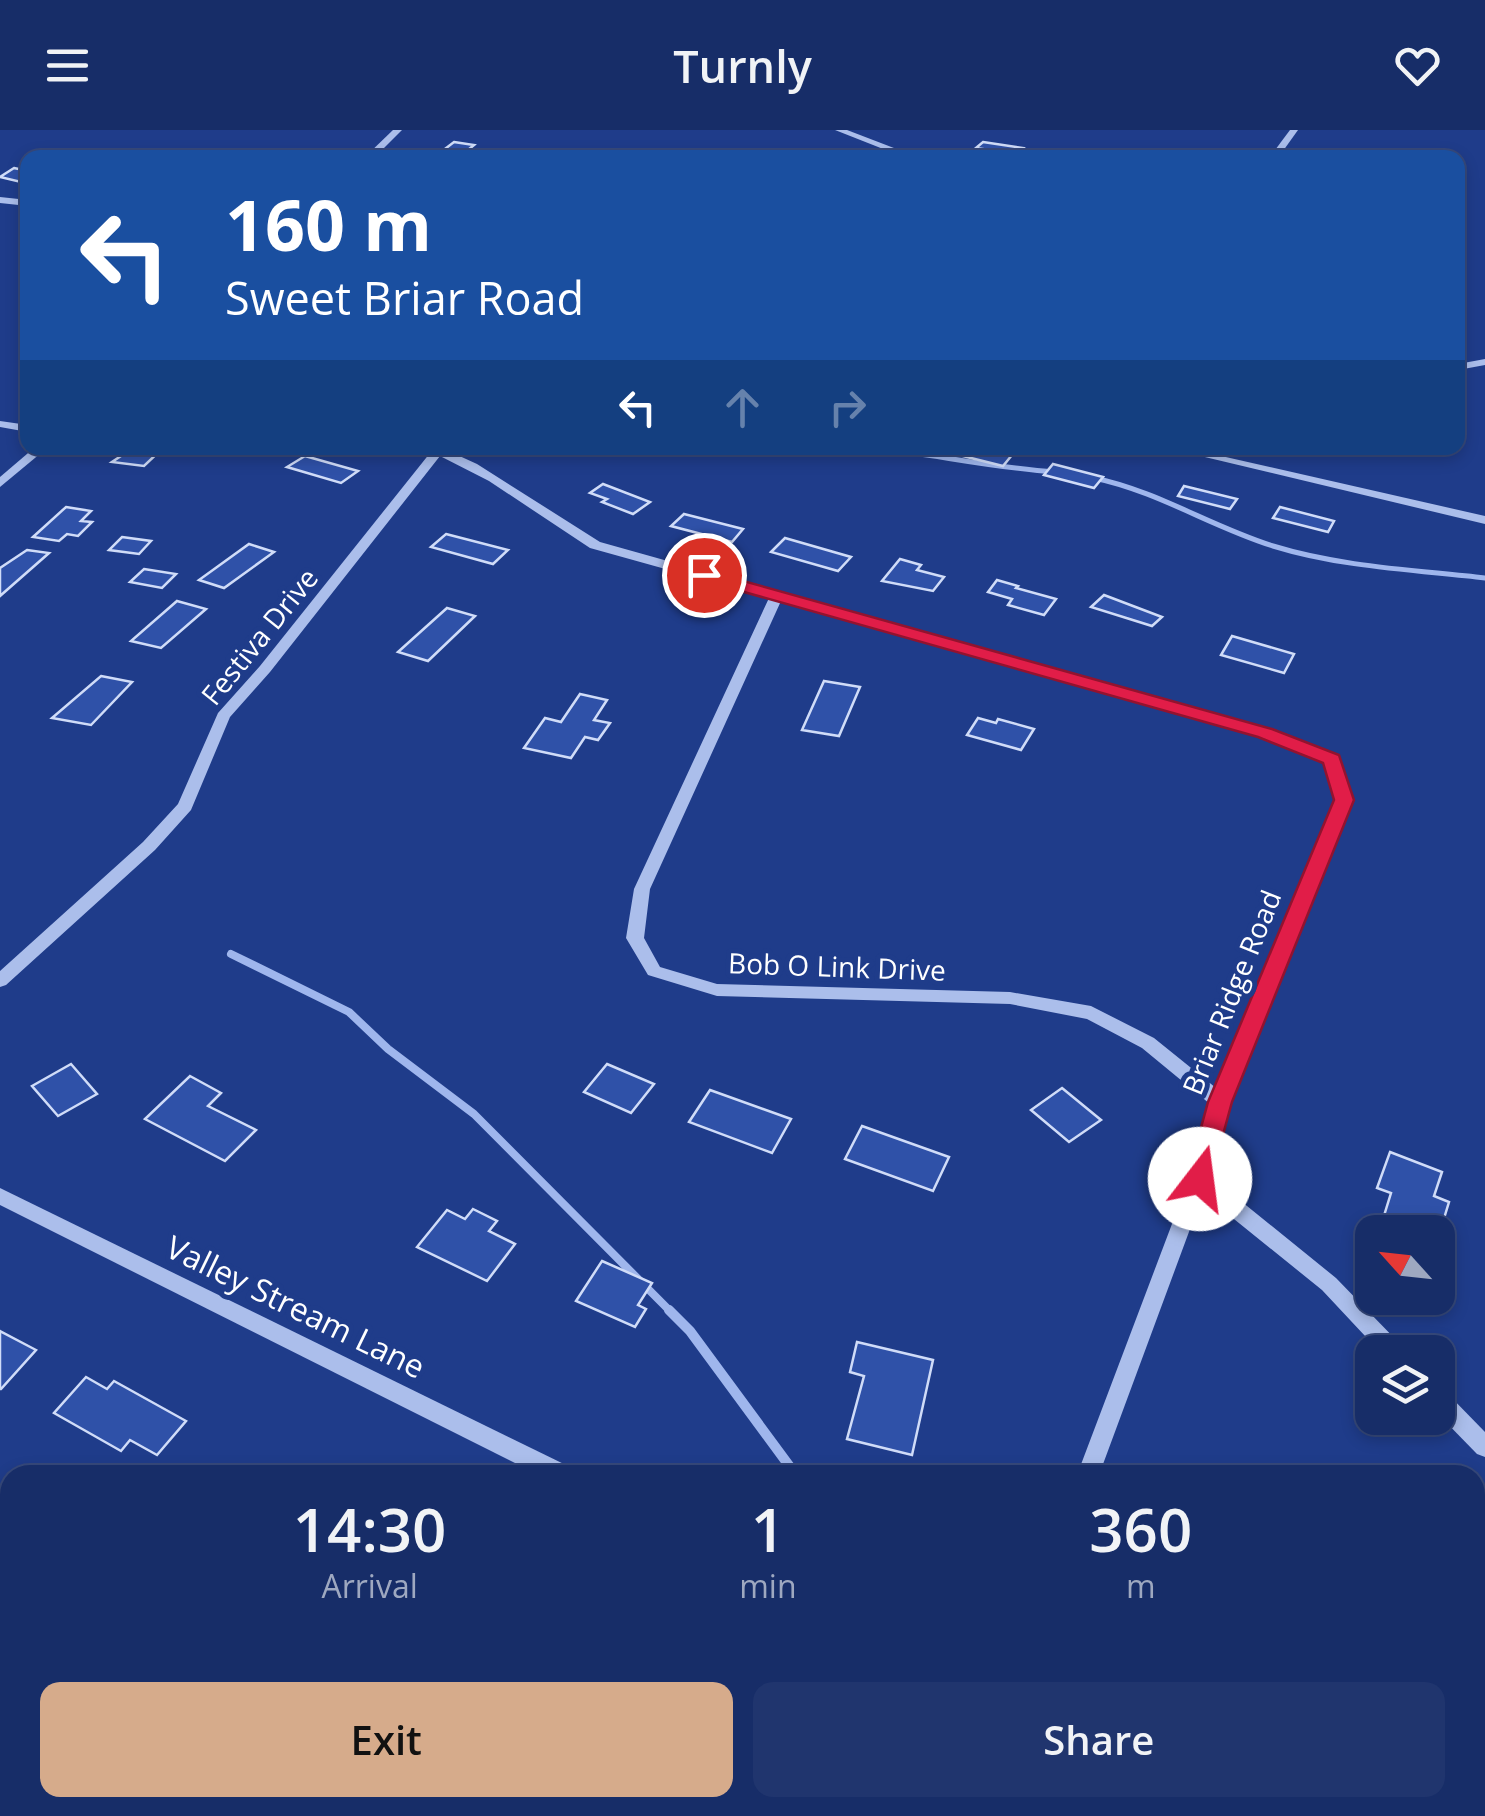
<!DOCTYPE html>
<html lang="en">
<head>
<meta charset="utf-8">
<style>
  body { margin:0; font-family:"Open Sans",sans-serif; background:#20356e; color:#f1f3f6; height:100vh; display:flex; flex-direction:column; font-size:38px; white-space:nowrap }
  * { box-sizing:border-box; margin:0 }
  p { font-size:32px; color:#9ea8c0 }
  .icon { flex:none; width:55px; height:55px; fill:none; stroke:currentColor; stroke-width:2; stroke-linecap:round; stroke-linejoin:round }
  .map { position:relative; flex:1; overflow:hidden }
  .sheet { position:absolute; left:0px; top:1335px; width:1485px; height:352px; display:flex; flex-direction:column; background:#172d68; border-radius:30px 30px 0 0; box-shadow:0 5px 15px #0003,0 0 0 2px #36497c }
  .sheet>* { flex:none }
  .guide { position:absolute; left:20px; top:20px; width:1445px; height:305px; border-radius:20px; box-shadow:0 5px 15px #0003,0 0 0 2px #36497c; background:#1a4fa0; color:#fff; overflow:hidden }
  .needle { width:65px; rotate:297deg }
  .buttons { position:absolute; left:1355px; top:1085px; display:grid; gap:20px }
  .buttons a { display:grid; place-items:center; width:100px; height:100px; border-radius:20px; background:#172d68; box-shadow:0 5px 15px #0003,0 0 0 2px #36497c; font-size:50px }
  .pin { position:absolute; display:grid; place-items:center; width:85px; height:85px; color:#fff; margin:-42px; border:5px solid #fff; border-radius:50%; box-shadow:0 2px 10px #0007 }
  .me { position:absolute; width:110px; margin:-55px; rotate:15deg; stroke-linejoin:round; filter:drop-shadow(0 0 8px #0008) }
  .turn { display:flex; align-items:center; gap:35px; height:210px; padding:0 40px; font-size:45px }
  .turn .icon { width:130px; height:130px; stroke-width:2.5 }
  .turn b { display:block; font-size:70px; line-height:85px }
  .lanes { display:flex; align-items:center; height:95px; padding:0 40px; background:#0003; justify-content:center; gap:50px; direction:ltr }
  .lanes .off { opacity:.35 }
  .eta { display:flex; justify-content:space-evenly; align-items:center; height:170px; text-align:center }
  .eta b { font-size:60px; font-weight:600; line-height:70px }
  .action { display:flex; gap:20px; margin-top:auto; padding:20px 40px }
  .action a { flex:1; height:115px; border-radius:20px; background:#d6ab8b; color:#111; font-size:40px; font-weight:600; line-height:115px; text-align:center }
  .action a+a { background:#20356e; color:#f1f3f6 }
  header { display:flex; justify-content:space-between; align-items:center; height:130px; padding:0 40px; background:#172d68; font-size:45px; font-weight:600 }
  .map>svg:first-child { display:block }
  .lines { fill:none; stroke-linecap:round; stroke-linejoin:round }
  .stream-far2 { stroke:#9fb6ed; stroke-width:5 }
  .stream-far1 { stroke:#9fb6ed; stroke-width:8 }
  .stream { stroke:#9fb6ed; stroke-width:10 }
  .building { fill:#2f51a8; stroke:#d0dcf8; stroke-width:2.5 }
  .minor { fill:#abbeeb; fill-rule:evenodd }
  .route { fill:#e11d48; stroke:#92132f; stroke-width:2.5 }
  .labels { text-anchor:middle; dominant-baseline:central; stroke-width:10; stroke-linejoin:round; paint-order:stroke }
  .street-label { font-size:28px; fill:#fff; stroke:#1f3c8a }
  .near-street-label { font-size:32px; fill:#fff; stroke:#1f3c8a }
</style>
</head>
<body>
<header><svg class="icon" aria-label="menu" viewBox="0 0 24 24"><path d="M4 6h16M4 12h16M4 18h16"/></svg>Turnly<svg class="icon" aria-label="heart" viewBox="0 0 24 24"><path d="M12 20l-8-8c-3-5 5-10 8-4 3-6 11-1 8 4z"/></svg></header>
<div class="map">
<svg width="1485" height="1686" viewBox="0 0 1485 1686">
  <rect width="100%" height="100%" fill="#1f3c8a"/>
  <g class="lines">
    <!-- stream-far2 -->
    <g class="stream-far2">
      <path d="M877 318C937 325 995 338 1055 342"/>
      <path d="M1094 348C1157 361 1212 397 1273 416 1341 437 1415 440 1485 448"/>
    </g>
    <!-- stream-far1 -->
    <path class="stream-far1" d="M231 824 349 882 388 919 474 984 672 1183"/>
    <!-- stream -->
    <path class="stream" d="M669 1180 690 1201 796 1345"/>
  </g>
  <!-- building -->
  <g class="building">
    <path d="M454 12 474 15 462 25 441 22Z"/>
    <path d="M983 12 1023 18 1016 24 976 18Z"/>
    <path d="M14 38 28 41V49L21 52 0 47Z"/>
    <path d="M133 318H163L144 336 112 332Z"/>
    <path d="M961 318H982L1012 325 1003 336 955 324Z"/>
    <path d="M305 326 358 341 341 353 287 337Z"/>
    <path d="M1053 334 1103 347 1094 358 1044 345Z"/>
    <path d="M603 354 650 372 633 384 602 372 607 369 590 363Z"/>
    <path d="M1184 356 1237 369 1230 379 1178 366Z"/>
    <path d="M66 377 91 381 81 391 92 392 78 406 67 404 59 411 33 407Z"/>
    <path d="M1280 377 1334 391 1328 402 1273 388Z"/>
    <path d="M684 384 743 399 732 412 671 396Z"/>
    <path d="M446 404 508 420 493 434 431 417Z"/>
    <path d="M122 407 151 411 139 424 109 420Z"/>
    <path d="M785 408 851 427 838 441 771 422Z"/>
    <path d="M249 414 274 422 224 458 199 450Z"/>
    <path d="M27 420 49 423 0 466V438Z"/>
    <path d="M900 429 921 435 917 440 944 447 933 461 882 451Z"/>
    <path d="M144 439 176 444 162 458 130 452Z"/>
    <path d="M997 450 1018 456 1016 458 1056 469 1044 485 1008 475 1012 469 988 462Z"/>
    <path d="M1104 465 1162 487 1152 496 1091 477Z"/>
    <path d="M177 471 206 479 161 518 131 511Z"/>
    <path d="M447 478 475 486 428 531 398 522Z"/>
    <path d="M1232 506 1294 524 1284 543 1221 525Z"/>
    <path d="M101 546 132 552 91 595 52 588Z"/>
    <path d="M824 551 860 557 839 606 802 600Z"/>
    <path d="M580 564 607 570 594 590 610 593 598 610 585 607 571 628 524 618 545 588 561 592Z"/>
    <path d="M978 588 996 593 998 589 1034 599 1021 620 967 605Z"/>
    <path d="M71 934 97 964 58 986 32 956Z"/>
    <path d="M607 934 654 954 631 983 584 962Z"/>
    <path d="M190 946 221 963 208 976 256 1000 225 1031 145 989Z"/>
    <path d="M1062 958 1101 990 1069 1012 1031 980Z"/>
    <path d="M710 960 791 989 772 1023 689 992Z"/>
    <path d="M862 996 949 1027 933 1061 845 1029Z"/>
    <path d="M1390 1022 1442 1042 1434 1066 1449 1072 1438 1108V1102H1418L1383 1089 1391 1063 1377 1058Z"/>
    <path d="M473 1079 497 1091 489 1101 515 1114 487 1151 417 1117 447 1080 465 1089Z"/>
    <path d="M602 1131 652 1153 638 1175 646 1179 635 1197 576 1171Z"/>
    <path d="M0 1201 36 1220 1 1259H0Z"/>
    <path d="M857 1212 933 1230 912 1325 847 1309 864 1246 850 1242Z"/>
    <path d="M86 1247 107 1259 114 1251 186 1291 157 1325 130 1310 121 1321 54 1283Z"/>
    <path d="M5 1580 10 1583V1649L0 1663V1586Z"/>
    <path d="M744 1678H776L788 1684 741 1686Z"/>
    <path d="M1216 1678H1288L1286 1686H1214Z"/>
  </g>
  <g class="lines">
    <!-- minor -->
    <g class="minor">
      <path d="M393 0H402L374 28H364Z"/>
      <path d="M835 0H847L920 28H906Z"/>
      <path d="M1290 0H1298L1278 28H1269Z"/>
      <path d="M0 67 28 70V76L0 73Z"/>
      <path d="M1485 229V235L1458 240V234Z"/>
      <path d="M0 291 28 295V302L0 297Z"/>
      <path d="M34 318H47L0 357V347Z"/>
      <path d="M421 318H442L477 334 600 412 1270 600 1337 626 1352 670 1229 972 1210 1046 1336 1148 1401 1215 1404 1222H1380L1322 1160 1203 1064 1099 1345H1077L1189 1049 1210 974 1142 918 1087 889 1010 874 717 866 648 845 626 808 634 759 769 468 590 418 489 351 440 326 270 542 230 587 191 680 155 720 6 855 0 857V841L143 712 178 674 218 583 260 536 430 323ZM781 471 1260 606 1325 632 1336 670 1216 958 1154 908 1091 876 1010 862 717 854 660 837 644 808 650 759Z"/>
      <path d="M1167 318H1186L1485 386V394Z"/>
      <path d="M0 1058 570 1337 573 1345H539L0 1075Z"/>
      <path d="M1438 1259 1446 1262 1485 1302V1327L1477 1324 1438 1284Z"/>
      <path d="M955 1678H981L978 1686H952Z"/>
    </g>
  </g>
  <!-- route -->
  <path class="route" d="M704 440 1272 599 1339 625 1354 670 1232 972 1209 1056 1200 1059 1190 1056 1187 1049 1208 972 1334 670 1323 633 1258 607 698 449V442Z"/>
  <g class="labels">
    <!-- street labels -->
    <g class="street-label">
      <text transform="translate(259 506) rotate(-51)">Festiva Drive</text>
      <text transform="translate(837 836) rotate(2)">Bob O Link Drive</text>
      <text transform="translate(1231 862) rotate(-68)">Briar Ridge Road</text>
    </g>
    <!-- near-street labels -->
    <g class="near-street-label">
      <text transform="translate(296 1176) rotate(26)">Valley Stream Lane</text>
    </g>
  </g>
</svg>
<div class="buttons">
<a><svg class="needle" viewBox="-14 -14 28 28"><path d="M0-13l5 13h-10z" fill="#e53935"/><path d="M0 13l5-13h-10z" fill="#9ea8c0"/></svg></a>
<a><svg class="icon" aria-label="layers" viewBox="0 0 24 24"><path d="M12 4l9 5-9 5-9-5zM3 14l9 5 9-5"/></svg></a>
</div>
<div class="pin" style="left:704px;top:445px;background:#d93025"><svg class="icon" aria-label="arrive" viewBox="0 0 24 24"><path d="M6 21V4h12l-3 4 3 4H6"/></svg></div>
<svg class="me" style="left:1200px;top:1049px" viewBox="-20 -20 40 40"><circle r="19" fill="#fff"/><path d="M0-13L10 11 0 6-10 11z" fill="#e11d48"/></svg>
<div class="guide">
<div class="turn"><svg class="icon" aria-label="left" viewBox="0 0 24 24"><path d="M17 20v-9H6M10 6l-5 5 5 5"/></svg><div><b>160 m</b>Sweet Briar Road</div></div>
<div class="lanes"><svg class="icon" aria-label="left" viewBox="0 0 24 24"><path d="M17 20v-9H6M10 6l-5 5 5 5"/></svg><svg class="icon off" aria-label="ahead" viewBox="0 0 24 24"><path d="M12 20V5M6 11l6-6 6 6"/></svg><svg class="icon off" aria-label="right" viewBox="0 0 24 24"><path d="M7 20v-9h11M14 6l5 5-5 5"/></svg></div>
</div>
<section class="sheet">
<div class="eta">
<div><b>14:30</b><p>Arrival</p></div>
<div><b>1</b><p>min</p></div>
<div><b>360</b><p>m</p></div>
</div>
<div class="action"><a>Exit</a><a>Share</a></div>
</section>
</div>
</body>
</html>
